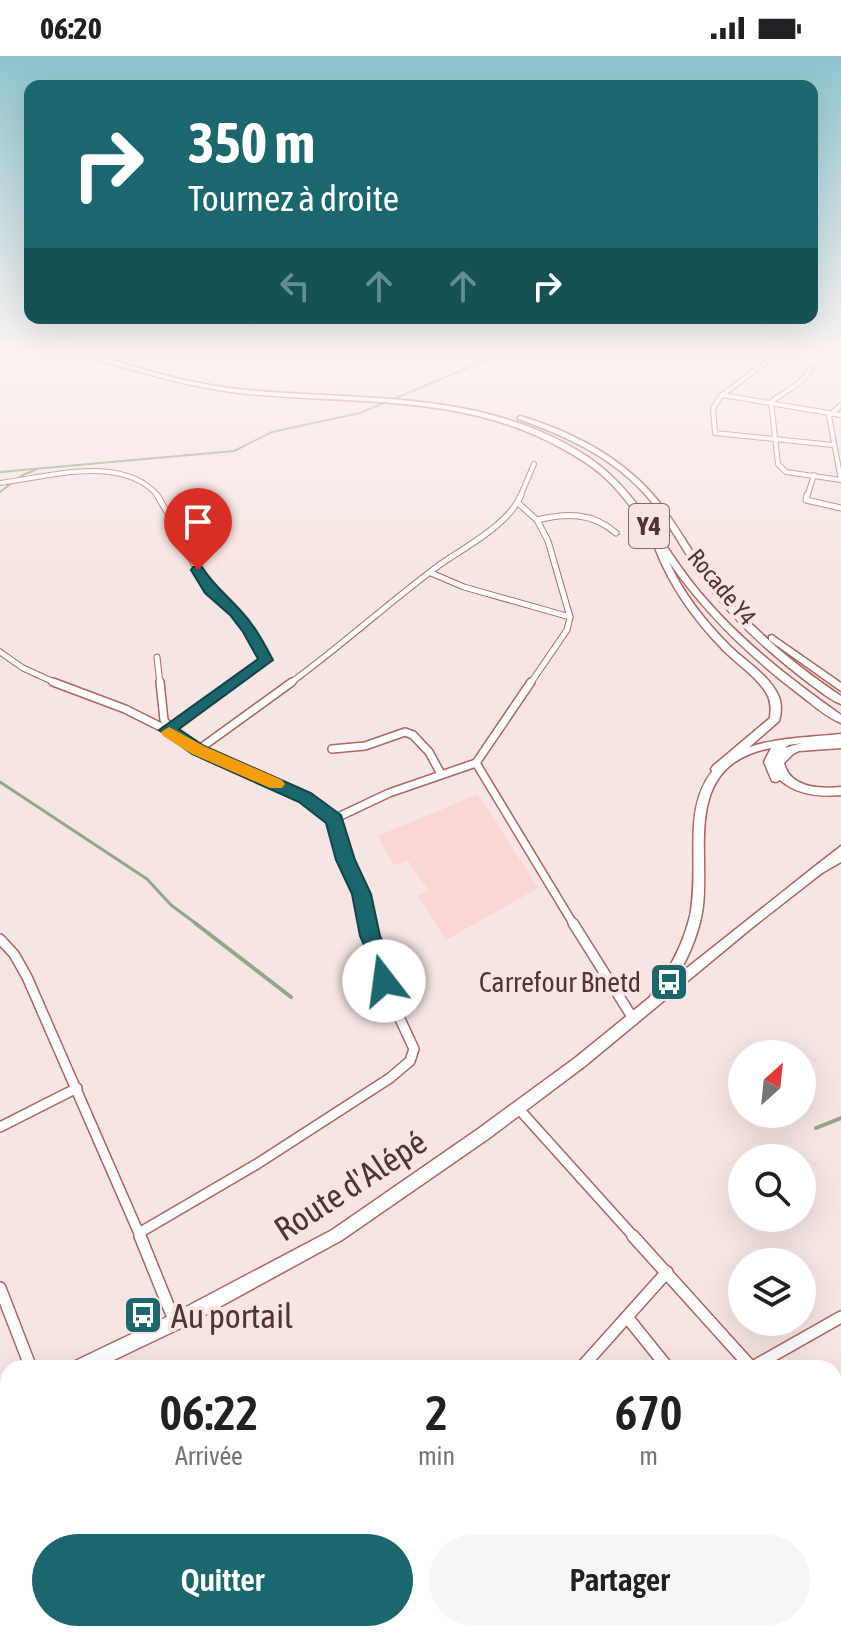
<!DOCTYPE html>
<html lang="fr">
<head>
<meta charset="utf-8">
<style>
  body { margin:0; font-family:"Asap Condensed",sans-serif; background:#f6f6f6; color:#202124; height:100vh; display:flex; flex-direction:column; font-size:30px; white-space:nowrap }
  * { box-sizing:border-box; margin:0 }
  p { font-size:26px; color:#757577 }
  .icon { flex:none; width:44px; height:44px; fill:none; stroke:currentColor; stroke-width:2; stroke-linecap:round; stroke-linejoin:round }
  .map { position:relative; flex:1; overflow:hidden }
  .drawer { position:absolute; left:0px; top:1304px; width:842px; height:282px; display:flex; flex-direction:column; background:#fff; border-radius:24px 24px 0 0; box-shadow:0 8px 32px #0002 }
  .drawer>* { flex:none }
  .banner { position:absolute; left:24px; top:24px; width:794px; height:244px; border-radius:16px; box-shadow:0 8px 32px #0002; background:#1a676e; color:#fff; overflow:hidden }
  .needle { width:52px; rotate:27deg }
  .fabs { position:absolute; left:728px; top:984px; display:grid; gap:16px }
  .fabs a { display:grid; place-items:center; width:88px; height:88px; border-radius:50%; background:#fff; box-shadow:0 8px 32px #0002; font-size:40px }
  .pin { position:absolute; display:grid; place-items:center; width:68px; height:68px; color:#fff; margin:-82px -34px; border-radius:50% 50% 50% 0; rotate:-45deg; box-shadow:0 0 8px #0007 }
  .pin .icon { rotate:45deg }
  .me { position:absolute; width:88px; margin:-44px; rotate:345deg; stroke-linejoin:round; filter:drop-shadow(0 0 6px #0008) }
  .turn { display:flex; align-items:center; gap:28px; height:168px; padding:0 32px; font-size:36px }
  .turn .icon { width:104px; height:104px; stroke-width:2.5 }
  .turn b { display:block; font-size:56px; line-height:68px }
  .lanes { display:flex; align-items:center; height:76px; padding:0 32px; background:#0003; justify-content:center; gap:40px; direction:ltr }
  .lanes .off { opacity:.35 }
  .eta { display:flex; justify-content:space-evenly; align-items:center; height:136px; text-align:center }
  .eta b { font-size:48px; font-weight:600; line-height:56px }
  .button { display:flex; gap:16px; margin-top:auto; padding:16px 32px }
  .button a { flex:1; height:92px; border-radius:48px; background:#1a676e; color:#fff; font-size:32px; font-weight:600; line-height:92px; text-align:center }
  .button a+a { background:#f6f6f6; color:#202124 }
  .status { display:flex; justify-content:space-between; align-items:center; height:56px; padding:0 40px; background:#fff; direction:ltr }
  .status svg { height:22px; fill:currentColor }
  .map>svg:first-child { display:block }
  .built { fill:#fbd5d2 }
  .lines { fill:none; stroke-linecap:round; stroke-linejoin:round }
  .stream-far2 { stroke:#91a885; stroke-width:2 }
  .stream-far1 { stroke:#91a885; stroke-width:3 }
  .stream { stroke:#91a885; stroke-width:4 }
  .minor-far4-casing { stroke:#b06560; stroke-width:6 }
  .minor-far3-casing { stroke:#b06560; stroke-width:7 }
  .minor-far2-casing { stroke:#b06560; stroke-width:10 }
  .minor-far1-casing { stroke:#b06560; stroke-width:12 }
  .minor-casing { stroke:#b06560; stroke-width:14 }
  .secondary-casing { stroke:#b06560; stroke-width:3 }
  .trunk-casing { stroke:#b06560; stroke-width:3 }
  .minor-far4 { stroke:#fff; stroke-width:4 }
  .minor-far3 { stroke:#fff; stroke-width:5 }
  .minor-far2 { stroke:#fff; stroke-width:7 }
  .minor-far1 { stroke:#fff; stroke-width:9 }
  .minor { stroke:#fff; stroke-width:11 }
  .secondary { fill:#fff; fill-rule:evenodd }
  .trunk { fill:#fff; fill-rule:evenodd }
  .route { fill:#1a676e; stroke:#114348; stroke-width:2 }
  .slow { fill:#f59e0b }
  .labels { text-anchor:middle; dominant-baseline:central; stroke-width:8; stroke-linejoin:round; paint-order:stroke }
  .far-street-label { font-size:24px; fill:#543230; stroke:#f7e5e3 }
  .shield { fill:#f7e5e3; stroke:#856866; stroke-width:2 }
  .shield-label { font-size:26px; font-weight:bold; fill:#543230 }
  .poi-label { font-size:28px; fill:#543230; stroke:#f7e5e3; text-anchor:end }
  .near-street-label { font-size:34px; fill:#543230; stroke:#f7e5e3 }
  .near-poi-label { font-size:34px; fill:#543230; stroke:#f7e5e3; text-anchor:start }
</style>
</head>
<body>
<div class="status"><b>06:20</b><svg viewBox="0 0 49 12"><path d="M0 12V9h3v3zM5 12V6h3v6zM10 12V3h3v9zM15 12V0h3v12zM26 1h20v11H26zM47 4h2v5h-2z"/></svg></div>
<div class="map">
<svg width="841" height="1585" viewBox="0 0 841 1585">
  <rect width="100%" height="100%" fill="#f7e5e3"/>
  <!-- built -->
  <path class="built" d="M478 738 538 832 446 884 418 840 428 834 408 805 394 809 378 780Z"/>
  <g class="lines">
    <!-- stream-far2 -->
    <g class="stream-far2">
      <path d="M0 416 234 395 272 376 360 357 482 306 527 296"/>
      <path d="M0 436 21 420 37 413"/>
    </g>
    <!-- stream-far1 -->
    <path class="stream-far1" d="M0 726 147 823 171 849 198 869"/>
    <!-- stream -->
    <g class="stream">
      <path d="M195 867 291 941"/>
      <path d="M816 1072 841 1062"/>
    </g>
    <defs>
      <g id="minor-far4">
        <path d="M765 307 722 339 713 352 715 377 833 389"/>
        <path d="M810 313C802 329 785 335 771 346L778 408 786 416 841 424"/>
        <path d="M722 339 841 359"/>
        <path d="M841 349 829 360 841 424"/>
        <path d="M0 427C48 421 124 397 159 441"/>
        <path d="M520 441 534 408"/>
        <path d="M807 441 814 419"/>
      </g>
      <g id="minor-far3">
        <path d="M157 439 170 461 174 484 191 503 210 534 235 556 250 575 266 604 232 628"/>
        <path d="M807 439 806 444 841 452"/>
        <path d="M518 447 537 464 548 485 570 561 567 574 530 628"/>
        <path d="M537 464C566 457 592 456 616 477"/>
        <path d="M431 517 464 531 570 561"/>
        <path d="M0 596 23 612 58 628"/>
        <path d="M157 601 160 628"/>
        <path d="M289 628C340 591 387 548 438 510 463 492 509 469 521 439"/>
      </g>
      <g id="minor-far2">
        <path d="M53 626 125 653 167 674"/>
        <path d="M160 626 164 664 170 672"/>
        <path d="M235 626 167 674 198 694 305 741 334 763 345 804 362 838 368 869"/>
        <path d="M332 693 365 690 405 676 413 679 429 696 441 718"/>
        <path d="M198 694 292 626"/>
        <path d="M476 707 574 869"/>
        <path d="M334 763 389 737 476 707 531 626"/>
      </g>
      <g id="minor-far1">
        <path d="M573 867 634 964"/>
        <path d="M0 883 14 898 27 921 141 1182"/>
        <path d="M518 1052 635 1182"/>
        <path d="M0 1071 77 1032"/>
        <path d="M139 1177 257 1108 390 1022 410 1005 414 993 387 935 382 907 368 867"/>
      </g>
      <g id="minor">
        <path d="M140 1180 174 1264"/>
        <path d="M633 1180 752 1312"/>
        <path d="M0 1232 31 1312"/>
        <path d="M627 1261 668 1312"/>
        <path d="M581 1312 667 1216"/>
        <path d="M751 1312 841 1261"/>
        <path d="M87 1578 90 1585"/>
        <path d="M360 1578 363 1585"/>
        <path d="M298 1585 306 1578"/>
      </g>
      <g id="secondary">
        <path d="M841 678V684C811 687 779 687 750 698 687 723 709 797 703 850 700 874 690 898 678 919L814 811 841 797V806L822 817 753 871 585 1010 488 1083 342 1184 181 1272 97 1312H71L73 1306 169 1260 332 1174 478 1073 575 1002 650 941C653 932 661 924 666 916 677 899 685 880 690 860 696 830 692 799 694 768 701 680 773 685 841 678Z"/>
        <path d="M8 1337V1355L0 1359V1341Z"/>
      </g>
      <g id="trunk">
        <path d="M77 296H87C139 313 192 329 247 334 363 345 486 333 588 401 638 434 662 491 700 536 740 584 790 623 841 659V667C826 661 813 649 800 639 750 601 705 558 669 506 684 539 706 566 731 591 747 606 771 621 779 641 782 649 781 658 779 665L721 716H713L711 713 713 710 770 662C771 653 771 645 767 638 757 621 737 608 723 594 694 564 670 531 655 492L658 490C641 464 624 439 602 419 589 408 576 400 561 392 465 338 354 348 248 338 207 334 168 324 129 313 112 308 93 303 77 296Z"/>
        <path d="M520 360C577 377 631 406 666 455 684 480 698 507 718 531 753 574 795 609 841 640V648C830 644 820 635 810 628 770 598 731 563 702 522 682 494 667 462 643 436 610 400 564 379 518 363V361Z"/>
        <path d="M772 579 841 627V635L769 584V580Z"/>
        <path d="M786 683 791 687 785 692 805 686 841 684V692L799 695 793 698 784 707C790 732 819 733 841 731V739C819 741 797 739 780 724L776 726 772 725 764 706 772 690Z"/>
        <path d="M841 790V802L822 817H814L812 814 814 811Z"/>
      </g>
    </defs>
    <!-- minor-far4 casing -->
    <use href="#minor-far4" class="minor-far4-casing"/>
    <!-- minor-far3 casing -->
    <use href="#minor-far3" class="minor-far3-casing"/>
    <!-- minor-far2 casing -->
    <use href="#minor-far2" class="minor-far2-casing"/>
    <!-- minor-far1 casing -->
    <use href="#minor-far1" class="minor-far1-casing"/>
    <!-- minor casing -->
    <use href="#minor" class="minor-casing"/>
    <!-- secondary casing -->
    <use href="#secondary" class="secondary-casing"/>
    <!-- trunk casing -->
    <use href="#trunk" class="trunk-casing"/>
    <!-- minor-far4 -->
    <use href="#minor-far4" class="minor-far4"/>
    <!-- minor-far3 -->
    <use href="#minor-far3" class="minor-far3"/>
    <!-- minor-far2 -->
    <use href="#minor-far2" class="minor-far2"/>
    <!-- minor-far1 -->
    <use href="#minor-far1" class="minor-far1"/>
    <!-- minor -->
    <use href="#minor" class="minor"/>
    <!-- secondary -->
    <use href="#secondary" class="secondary"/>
    <!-- trunk -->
    <use href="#trunk" class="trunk"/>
  </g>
  <!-- sky -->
  <linearGradient id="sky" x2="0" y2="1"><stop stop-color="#8fc4cf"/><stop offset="0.57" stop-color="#fbf3f2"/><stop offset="1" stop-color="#fbf3f2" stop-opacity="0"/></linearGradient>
  <rect width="841" height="518" fill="url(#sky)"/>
  <!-- route -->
  <path class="route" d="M193 511H202C215 531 226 538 241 555 255 570 264 587 273 604L179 673 204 690 311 737 341 759 355 804 371 838 380 880 393 907 395 925 391 931 384 934 377 931 372 907 360 880 352 838 336 804 326 767 299 746 192 698 159 674 258 603 243 576 230 559 205 537 191 514Z"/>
  <!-- slow -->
  <path class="slow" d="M169 671 204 690 282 724 285 728 282 732H270L192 698 163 680 161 676Z"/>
  <!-- icons -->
  <defs>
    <symbol id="bus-square" viewBox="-11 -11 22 22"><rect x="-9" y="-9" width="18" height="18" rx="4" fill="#1a676e" stroke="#f7e5e3"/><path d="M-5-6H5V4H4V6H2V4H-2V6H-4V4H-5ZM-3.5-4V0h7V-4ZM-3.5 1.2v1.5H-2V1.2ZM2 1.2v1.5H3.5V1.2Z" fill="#fff"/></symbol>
  </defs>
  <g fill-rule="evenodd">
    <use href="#bus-square" x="647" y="904" width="44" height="44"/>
    <use href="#bus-square" x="121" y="1237" width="44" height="44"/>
  </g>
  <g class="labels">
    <!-- far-street labels -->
    <g class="far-street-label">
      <text transform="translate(722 531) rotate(50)">Rocade Y4</text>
    </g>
    <!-- shield labels -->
    <rect class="shield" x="629" y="448" width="40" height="44" rx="6"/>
    <g class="shield-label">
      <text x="649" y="470">Y4</text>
    </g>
    <!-- poi labels -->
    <g class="poi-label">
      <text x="641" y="926">Carrefour Bnetd</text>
    </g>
    <!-- near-street labels -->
    <g class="near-street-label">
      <text transform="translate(350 1129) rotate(-33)">Route d'Alépé</text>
    </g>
    <!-- near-poi labels -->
    <g class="near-poi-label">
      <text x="171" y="1259">Au portail</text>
    </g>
  </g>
</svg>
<div class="fabs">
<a><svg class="needle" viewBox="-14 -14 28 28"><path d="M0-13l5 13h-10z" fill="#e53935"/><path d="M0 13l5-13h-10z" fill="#757577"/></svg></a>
<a><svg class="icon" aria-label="search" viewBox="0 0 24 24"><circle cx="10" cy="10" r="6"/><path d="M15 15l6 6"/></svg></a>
<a><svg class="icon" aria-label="layers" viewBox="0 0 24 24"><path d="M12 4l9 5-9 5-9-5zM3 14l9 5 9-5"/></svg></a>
</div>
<div class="pin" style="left:198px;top:514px;background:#d93025"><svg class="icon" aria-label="arrive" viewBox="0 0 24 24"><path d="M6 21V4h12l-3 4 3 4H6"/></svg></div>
<svg class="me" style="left:384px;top:925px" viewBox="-20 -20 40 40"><circle r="19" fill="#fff"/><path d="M0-13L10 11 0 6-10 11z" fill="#1a676e"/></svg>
<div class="banner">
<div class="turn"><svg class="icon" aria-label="right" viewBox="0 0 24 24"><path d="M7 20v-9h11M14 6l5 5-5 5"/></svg><div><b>350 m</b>Tournez à droite</div></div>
<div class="lanes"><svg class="icon off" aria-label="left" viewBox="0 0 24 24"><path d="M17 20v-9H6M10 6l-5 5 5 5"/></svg><svg class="icon off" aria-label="ahead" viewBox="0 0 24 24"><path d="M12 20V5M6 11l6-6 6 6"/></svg><svg class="icon off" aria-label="ahead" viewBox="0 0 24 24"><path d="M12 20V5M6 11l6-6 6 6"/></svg><svg class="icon" aria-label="right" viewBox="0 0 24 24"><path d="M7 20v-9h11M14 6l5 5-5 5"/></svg></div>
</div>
<section class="drawer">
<div class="eta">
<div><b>06:22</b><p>Arrivée</p></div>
<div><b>2</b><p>min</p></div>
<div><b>670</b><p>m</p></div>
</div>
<div class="button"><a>Quitter</a><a>Partager</a></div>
</section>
</div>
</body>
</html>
